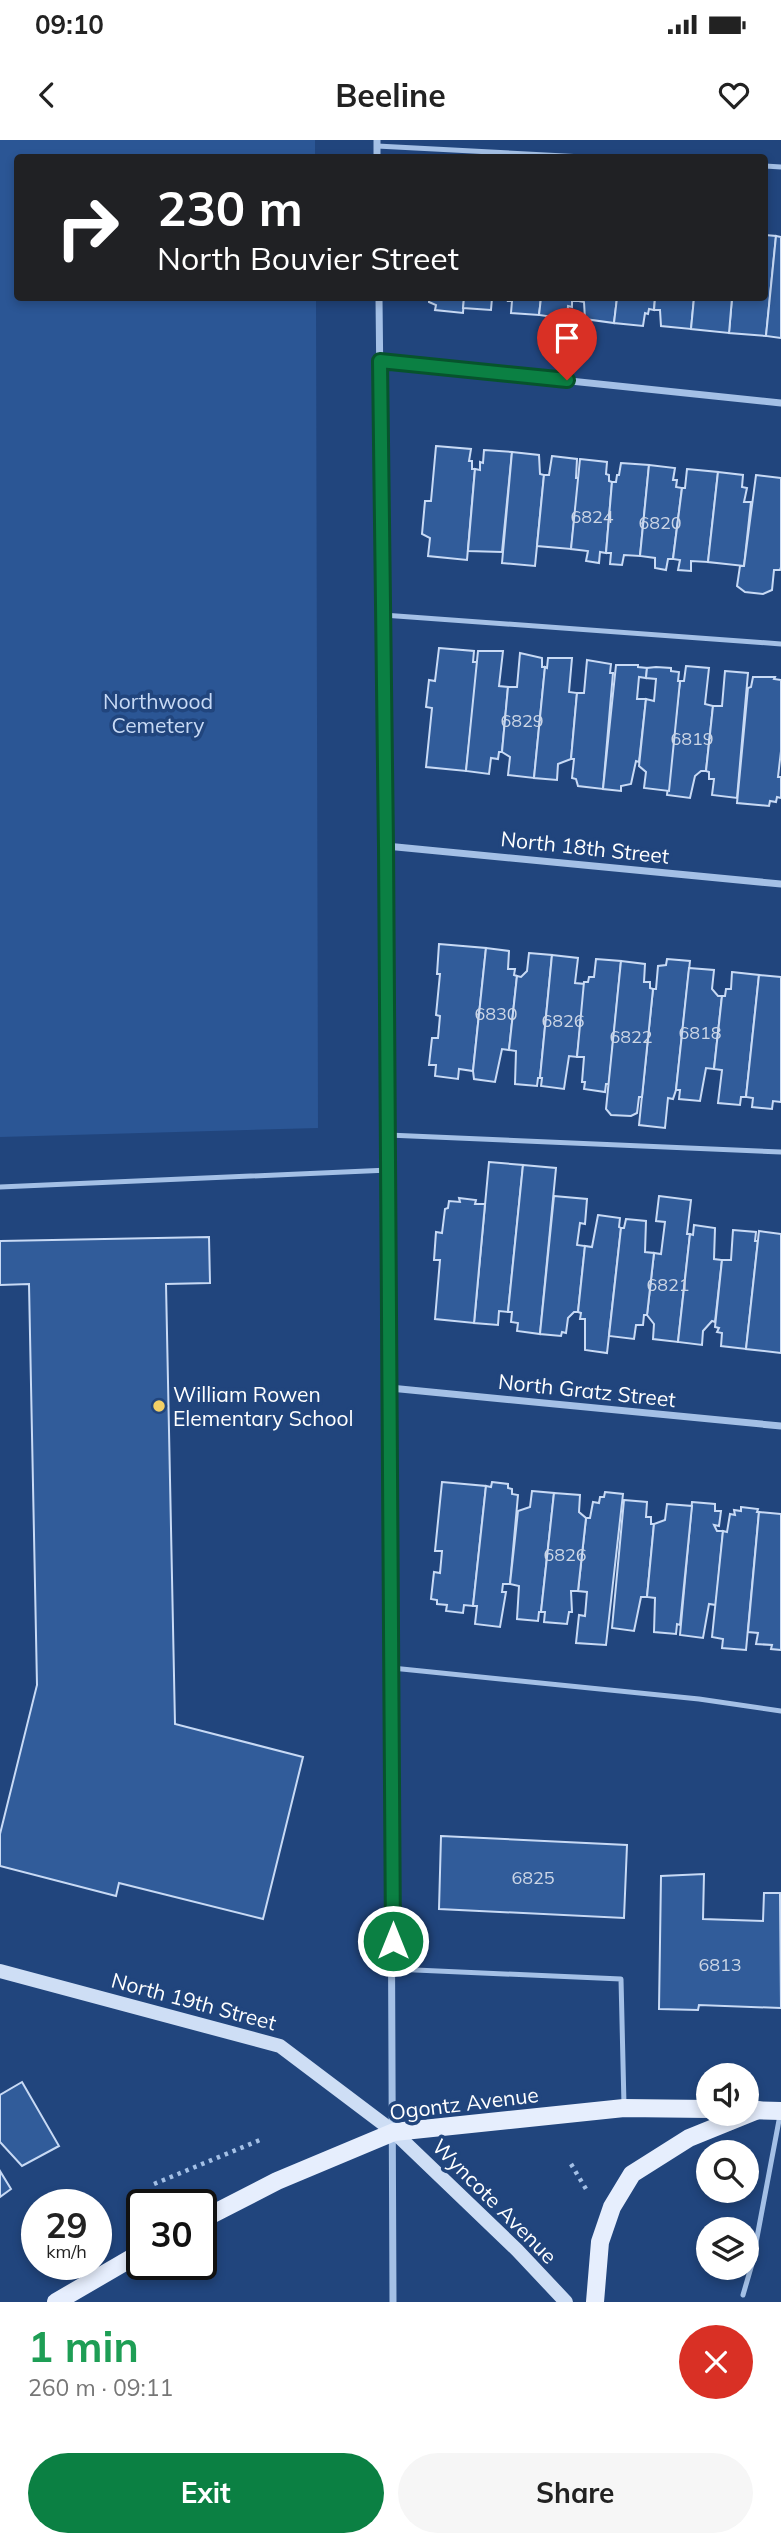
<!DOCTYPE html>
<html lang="en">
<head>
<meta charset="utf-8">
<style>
  body { margin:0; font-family:Mulish,sans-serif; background:#f6f6f6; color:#222; height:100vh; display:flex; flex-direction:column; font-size:26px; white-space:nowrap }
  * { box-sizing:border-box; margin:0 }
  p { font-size:23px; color:#767676 }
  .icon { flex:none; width:38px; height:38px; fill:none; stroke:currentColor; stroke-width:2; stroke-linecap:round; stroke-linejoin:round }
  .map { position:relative; height:2162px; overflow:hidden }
  .side { display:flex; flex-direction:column; background:#fff; flex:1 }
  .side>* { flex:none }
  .guide { position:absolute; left:14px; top:14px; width:754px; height:147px; border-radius:7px; box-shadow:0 4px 10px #0003; background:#202124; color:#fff; overflow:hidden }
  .controls { position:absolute; left:696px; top:1923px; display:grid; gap:14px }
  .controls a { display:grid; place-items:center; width:63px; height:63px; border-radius:50%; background:#fff; box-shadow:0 4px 10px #0003; font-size:35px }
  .speed { position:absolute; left:21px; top:2049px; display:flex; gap:14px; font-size:35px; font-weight:700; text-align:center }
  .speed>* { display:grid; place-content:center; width:91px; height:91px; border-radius:50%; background:#fff; box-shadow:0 4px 10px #0003; line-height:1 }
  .speed small { font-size:18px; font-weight:400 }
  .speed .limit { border:4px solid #111; border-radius:10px; background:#fff; color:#111 }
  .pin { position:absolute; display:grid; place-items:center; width:60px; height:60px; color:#fff; margin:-72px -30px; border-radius:50% 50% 50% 0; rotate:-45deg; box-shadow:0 0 7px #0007 }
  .pin .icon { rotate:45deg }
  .me { position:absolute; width:77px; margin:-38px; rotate:0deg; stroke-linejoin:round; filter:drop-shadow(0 0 5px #0008) }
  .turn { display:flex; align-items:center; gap:24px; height:147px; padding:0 28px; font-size:32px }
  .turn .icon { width:91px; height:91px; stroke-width:2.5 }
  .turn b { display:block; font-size:49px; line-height:60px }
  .round { display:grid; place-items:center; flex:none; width:74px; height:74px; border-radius:37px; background:#f6f6f6 }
  .head { display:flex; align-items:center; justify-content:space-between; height:119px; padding:0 28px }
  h1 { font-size:42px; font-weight:700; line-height:52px; color:#1e9e55 }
  .button { display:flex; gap:14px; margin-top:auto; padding:14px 28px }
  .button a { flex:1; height:80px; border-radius:42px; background:#0b8043; color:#fff; font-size:28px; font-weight:700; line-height:80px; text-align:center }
  .button a+a { background:#f6f6f6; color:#222 }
  .status { display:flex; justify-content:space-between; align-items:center; height:49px; padding:0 35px; background:#fff; direction:ltr }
  .status svg { height:19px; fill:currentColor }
  header { display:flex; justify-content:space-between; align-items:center; height:91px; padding:0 28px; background:#fff; font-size:32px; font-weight:700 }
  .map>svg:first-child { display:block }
  .green { fill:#2b5695 }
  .building { fill:#315c9a; stroke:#c8daf5; stroke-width:2 }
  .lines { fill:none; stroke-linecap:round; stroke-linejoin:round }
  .path { stroke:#a4c0e6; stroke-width:4.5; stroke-dasharray:3.5 5; stroke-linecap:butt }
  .lane { stroke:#a4c0e6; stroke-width:5 }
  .street { stroke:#a4c0e6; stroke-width:7 }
  .secondary { stroke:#cedef5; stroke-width:14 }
  .primary { stroke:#e6eefd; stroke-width:18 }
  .route-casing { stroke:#07532c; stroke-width:18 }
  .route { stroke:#0b8043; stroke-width:12 }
  .poi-dot { fill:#f3d066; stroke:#21457d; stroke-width:2.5 }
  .labels { text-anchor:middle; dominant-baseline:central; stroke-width:7; stroke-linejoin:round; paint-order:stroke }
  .number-label { font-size:18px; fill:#ccd6e6 }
  .park-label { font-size:21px; fill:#c8daf5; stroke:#21457d }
  .street-label { font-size:21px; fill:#fff; stroke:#21457d }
  .poi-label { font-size:21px; fill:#fff; stroke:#21457d; text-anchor:start }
</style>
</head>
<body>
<div class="status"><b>09:10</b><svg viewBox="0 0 49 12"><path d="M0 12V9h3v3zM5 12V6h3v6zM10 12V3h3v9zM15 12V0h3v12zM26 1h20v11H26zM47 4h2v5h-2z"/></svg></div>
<header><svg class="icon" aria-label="back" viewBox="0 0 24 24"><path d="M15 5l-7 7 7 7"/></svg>Beeline<svg class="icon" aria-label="heart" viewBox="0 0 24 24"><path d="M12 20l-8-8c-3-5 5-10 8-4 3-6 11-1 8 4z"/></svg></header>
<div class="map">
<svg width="781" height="2162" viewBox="0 0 781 2162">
  <rect width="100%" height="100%" fill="#21457d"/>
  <!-- green -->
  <path class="green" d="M0 0H315V17L18 18V158H316L318 988 0 997Z"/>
  <!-- building -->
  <g class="building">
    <path d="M765 95 776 96 766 196 729 193 732 158H765Z"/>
    <path d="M776 96 781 97V198L766 196Z"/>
    <path d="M429 158H464L463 173 435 170 436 165 429 162Z"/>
    <path d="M464 158H497H492L491 170 463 168Z"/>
    <path d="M509 158H541L539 175 511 173 512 161H508Z"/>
    <path d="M541 158H578V161H572V167L568 166 567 179 539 175Z"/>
    <path d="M578 158H617L614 183 585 179 584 162 578 161Z"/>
    <path d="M617 158H655L654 170 649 169 648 174 645 173 643 186 614 183Z"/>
    <path d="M655 158H694L691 189 661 186 660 170H654Z"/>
    <path d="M694 158H732L729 193 691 189Z"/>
    <path d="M436 306 471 309 469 321H472V329H475L467 420 428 416 430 398 422 394 425 361H431Z"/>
    <path d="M484 310 512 312 502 412 468 411 475 329 480 330V322L483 323Z"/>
    <path d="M512 312 539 315 540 334 544 335 535 426 502 423Z"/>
    <path d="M552 316 577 319 576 338H579L571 409 537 406 544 335H549Z"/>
    <path d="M580 319 607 322 606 334 609 335V341L612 342 606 413 600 412 599 423 586 421 588 411 571 409Z"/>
    <path d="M621 323 649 325 640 416 624 415 622 425 610 424 611 413H606L612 342H616L617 335H619Z"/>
    <path d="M649 325 675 328 673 340H677L676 347 682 348 673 419H668L666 430 655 428V418L640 416Z"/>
    <path d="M687 329 718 332 708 422 691 421V431L678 430 680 420 673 419 682 348H685Z"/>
    <path d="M718 332 743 335 742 347 747 348 744 362H751L744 426 708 422Z"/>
    <path d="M756 335 781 338V427L780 430H774L772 450 763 454 745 452 737 446 740 426H744Z"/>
    <path d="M439 508 474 511 473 522H478L466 631 426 627 432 568 426 567 429 540 435 541Z"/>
    <path d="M478 511H503L499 546 508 547 502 612H499L498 619 491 618 489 634 466 631Z"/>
    <path d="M520 513 542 518V527H545L534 638 508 635 510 617 502 612 508 547H517Z"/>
    <path d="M548 518H572L569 552 577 553 571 619 558 624 557 640 534 638 545 527 547 528Z"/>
    <path d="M587 520 611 524 610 533H613L603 649 578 646 576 639 572 638 574 619H571L577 553H584Z"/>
    <path d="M616 525H638V527L647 528 646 538 639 537 637 559H646L639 622 636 621 631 644 621 646V651L603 649Z"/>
    <path d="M686 526 709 528 705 564 713 566 706 631H701L695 636 690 658 667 655 680 541H684Z"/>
    <path d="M656 527 671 528V531L679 532 678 541H680L669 651 644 648 646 632 639 626 646 559 654 561 656 539 646 538 647 528Z"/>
    <path d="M725 531 748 533 737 658 712 655 714 639H709V632L706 631 713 566H722Z"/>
    <path d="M753 537H775L774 539 781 540V611L778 637H781V658L777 657 776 662 770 661 769 666 737 663 748 548 751 547Z"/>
    <path d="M439 804 486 808 473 931 459 929 458 939 435 936 436 925H429L432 898H438L440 876 436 875 440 834H437Z"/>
    <path d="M486 808 509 811 508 829H515L514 835 517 836 509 910 502 909 495 942 474 939 473 931Z"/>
    <path d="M529 813 552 815 540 938H538L537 946 515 944 516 911 509 910 517 836 521 837 527 831Z"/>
    <path d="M552 815 578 818 575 843 585 844 577 917 569 916 564 949 541 946 542 938H540Z"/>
    <path d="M596 819 621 821 609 944H606L605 952 584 949 585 942H582L584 917H577L584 842H588L589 837H594Z"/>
    <path d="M667 819 690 821 676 950 673 959 668 958 665 988 639 985 653 849H656L658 826 666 825Z"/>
    <path d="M621 821 645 824 644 842H650V848L653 849 642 957H639L637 973 631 976 611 975 606 969Z"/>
    <path d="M689 828 714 830 712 849 718 856H722L714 929 706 928 700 961 679 959 680 950H676Z"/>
    <path d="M732 832 759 835 746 957H741L740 965 718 963 722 930 714 929 722 856H725L726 849H731Z"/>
    <path d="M759 835 781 837V962L773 961 772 969 752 967 753 958 746 957Z"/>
    <path d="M489 1022 523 1025 508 1172 499 1171 498 1185 474 1183Z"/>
    <path d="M523 1025 556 1028 540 1194 517 1191 518 1183 511 1182 512 1172H508Z"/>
    <path d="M554 1056 587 1059 585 1084 580 1083 577 1105 585 1106 578 1172H574L568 1178 566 1193 562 1192 561 1196 540 1194Z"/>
    <path d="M659 1056 691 1060 687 1094H690L678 1202 653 1199 654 1184 647 1175 654 1113 661 1114 665 1082 656 1081Z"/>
    <path d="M459 1058 476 1060 475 1064H485L474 1183 435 1179 440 1120H434L436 1092 442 1093 445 1069 448 1068 449 1061 460 1062Z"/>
    <path d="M598 1075 620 1078 619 1087 621 1088 607 1213 585 1210V1179H580L581 1173 578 1172 585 1106 592 1107Z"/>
    <path d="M626 1079 646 1081 645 1112 654 1113 647 1175H644L643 1185H636L634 1199 609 1196 621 1088H624Z"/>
    <path d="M694 1085 715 1088 714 1119 722 1120 715 1182 712 1181 703 1191 702 1205 678 1202 690 1094 693 1095Z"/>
    <path d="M733 1090 756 1092 755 1101H758L746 1209 721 1206 722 1193 717 1192 719 1188 715 1187 722 1120H731Z"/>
    <path d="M759 1091 781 1094V1213L746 1209Z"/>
    <path d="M209 1097 210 1143 166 1144 175 1584 303 1617 263 1779 119 1743 116 1756 0 1726V1694L37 1545 29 1144 0 1145V1101Z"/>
    <path d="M442 1342 486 1346 473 1466 464 1465 463 1473 446 1471 447 1465 437 1464V1460L431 1459 434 1432 440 1433 442 1411H435Z"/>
    <path d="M492 1342 508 1344V1348L512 1349V1354L518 1355 510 1444H503L502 1452H506L500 1487 475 1484 477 1466H473L486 1346 491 1347Z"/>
    <path d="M532 1351 554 1353 541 1472H539L538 1481 517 1479 519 1446 510 1444 518 1371 530 1367Z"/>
    <path d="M605 1352 623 1354 606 1505 576 1503 579 1475 585 1476 587 1452 578 1451 586 1378H590L593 1362 599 1363 600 1357H604Z"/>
    <path d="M554 1353 580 1355 579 1372 586 1378 578 1451H571L572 1472H569L567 1484 544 1482 545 1472H541Z"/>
    <path d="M624 1360 647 1362 646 1377H651V1384H654L647 1457H641L634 1491 612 1488Z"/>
    <path d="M692 1362 715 1364V1371H721L719 1386 714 1385 717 1391H723L716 1465 709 1464 703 1498 680 1495Z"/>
    <path d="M667 1364 692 1366 680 1485 677 1484 676 1494 654 1492 655 1458 647 1457 654 1384 665 1380Z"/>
    <path d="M741 1367 758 1369 757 1372H759L746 1510 722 1508 723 1499 712 1497 723 1391 727 1392 730 1374 735 1375 734 1370 741 1371Z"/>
    <path d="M759 1372 781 1374V1510L771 1509 772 1505 756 1504 758 1493 748 1492Z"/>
    <path d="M441 1696 627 1705 624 1778 439 1769Z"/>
    <path d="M704 1734 703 1779 763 1781 764 1753H780L781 1868 699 1865 698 1870 659 1869 661 1736Z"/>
    <path d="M22 1942 59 2006 22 2026 0 2002V1955Z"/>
    <path d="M0 2031 11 2049 0 2057Z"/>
  </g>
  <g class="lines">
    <!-- path -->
    <g class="path">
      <path d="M571 2024 586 2049"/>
      <path d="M154 2044 260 2000"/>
    </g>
    <!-- lane -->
    <g class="lane">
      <path d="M377 6 602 18"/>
      <path d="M765 26 781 27"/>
      <path d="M383 475 781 504"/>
      <path d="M388 995 781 1012"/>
      <path d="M0 1047 389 1030"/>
      <path d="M392 1528 699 1559 781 1571"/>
      <path d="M393 1829 621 1839 624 1965"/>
      <path d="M743 2155 752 2124 780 1975"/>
    </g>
    <!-- street -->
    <g class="street">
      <path d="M377 0V18"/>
      <path d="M379 158 388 995 393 2162"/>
      <path d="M380 221 781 263"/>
      <path d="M386 706 781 744"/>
      <path d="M390 1248 781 1286"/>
    </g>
    <!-- secondary -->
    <path class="secondary" d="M0 1831 280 1906 394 1992 517 2110 566 2162"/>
    <!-- primary -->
    <g class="primary">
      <path d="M747 1970 781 1971"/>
      <path d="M201 2080 277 2041 394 1992 624 1968 709 1969"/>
      <path d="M56 2162 142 2112"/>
      <path d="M595 2162 600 2102 612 2067 632 2034 689 1998 758 1970"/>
    </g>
  </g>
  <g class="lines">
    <defs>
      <path id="route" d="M393 1801 386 706 380 221 567 240"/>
    </defs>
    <!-- route casing -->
    <use href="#route" class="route-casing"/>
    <!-- route -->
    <use href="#route" class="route"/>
  </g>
  <!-- markers -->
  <circle class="poi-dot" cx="159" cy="1266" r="7"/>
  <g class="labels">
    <!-- number labels -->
    <g class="number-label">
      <text x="592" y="376">6824</text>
      <text x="660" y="382">6820</text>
      <text x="522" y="580">6829</text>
      <text x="692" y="598">6819</text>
      <text x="496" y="873">6830</text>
      <text x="563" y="880">6826</text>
      <text x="700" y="892">6818</text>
      <text x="631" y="896">6822</text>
      <text x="668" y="1144">6821</text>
      <text x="565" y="1414">6826</text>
      <text x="533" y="1737">6825</text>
      <text x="720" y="1824">6813</text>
    </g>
    <!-- park labels -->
    <g class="park-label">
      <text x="158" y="561">Northwood<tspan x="158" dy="24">Cemetery</tspan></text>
    </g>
    <!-- street labels -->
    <g class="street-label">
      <text transform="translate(585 707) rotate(6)">North 18th Street</text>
      <text transform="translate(587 1250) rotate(6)">North Gratz Street</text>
      <text transform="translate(194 1861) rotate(15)">North 19th Street</text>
      <text transform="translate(464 1963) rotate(-7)">Ogontz Avenue</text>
      <text transform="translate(495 2061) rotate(45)">Wyncote Avenue</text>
    </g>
    <!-- poi labels -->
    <g class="poi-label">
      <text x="173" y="1254">William Rowen<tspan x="173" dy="24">Elementary School</tspan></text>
    </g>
  </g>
</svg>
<div class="controls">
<a><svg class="icon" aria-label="sound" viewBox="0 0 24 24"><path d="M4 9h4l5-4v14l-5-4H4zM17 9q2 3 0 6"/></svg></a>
<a><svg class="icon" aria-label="search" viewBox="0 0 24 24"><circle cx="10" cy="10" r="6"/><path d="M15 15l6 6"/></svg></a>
<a><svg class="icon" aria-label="layers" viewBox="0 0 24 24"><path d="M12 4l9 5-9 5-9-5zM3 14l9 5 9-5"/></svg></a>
</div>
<div class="speed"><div>29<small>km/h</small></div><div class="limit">30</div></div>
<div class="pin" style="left:567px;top:240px;background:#d93025"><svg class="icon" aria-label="arrive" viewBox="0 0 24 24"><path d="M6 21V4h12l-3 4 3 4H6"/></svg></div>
<svg class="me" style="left:393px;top:1801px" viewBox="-20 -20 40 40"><circle r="17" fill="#0b8043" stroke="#fff" stroke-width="3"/><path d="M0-11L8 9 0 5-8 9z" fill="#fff"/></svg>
<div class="guide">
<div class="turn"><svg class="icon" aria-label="right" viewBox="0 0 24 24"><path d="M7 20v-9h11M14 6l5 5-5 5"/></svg><div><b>230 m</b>North Bouvier Street</div></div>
</div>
</div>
<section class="side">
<div class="head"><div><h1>1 min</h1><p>260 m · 09:11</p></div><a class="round" style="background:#d93025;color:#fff"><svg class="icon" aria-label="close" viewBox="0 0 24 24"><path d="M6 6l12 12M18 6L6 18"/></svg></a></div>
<div class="button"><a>Exit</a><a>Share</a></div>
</section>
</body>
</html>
